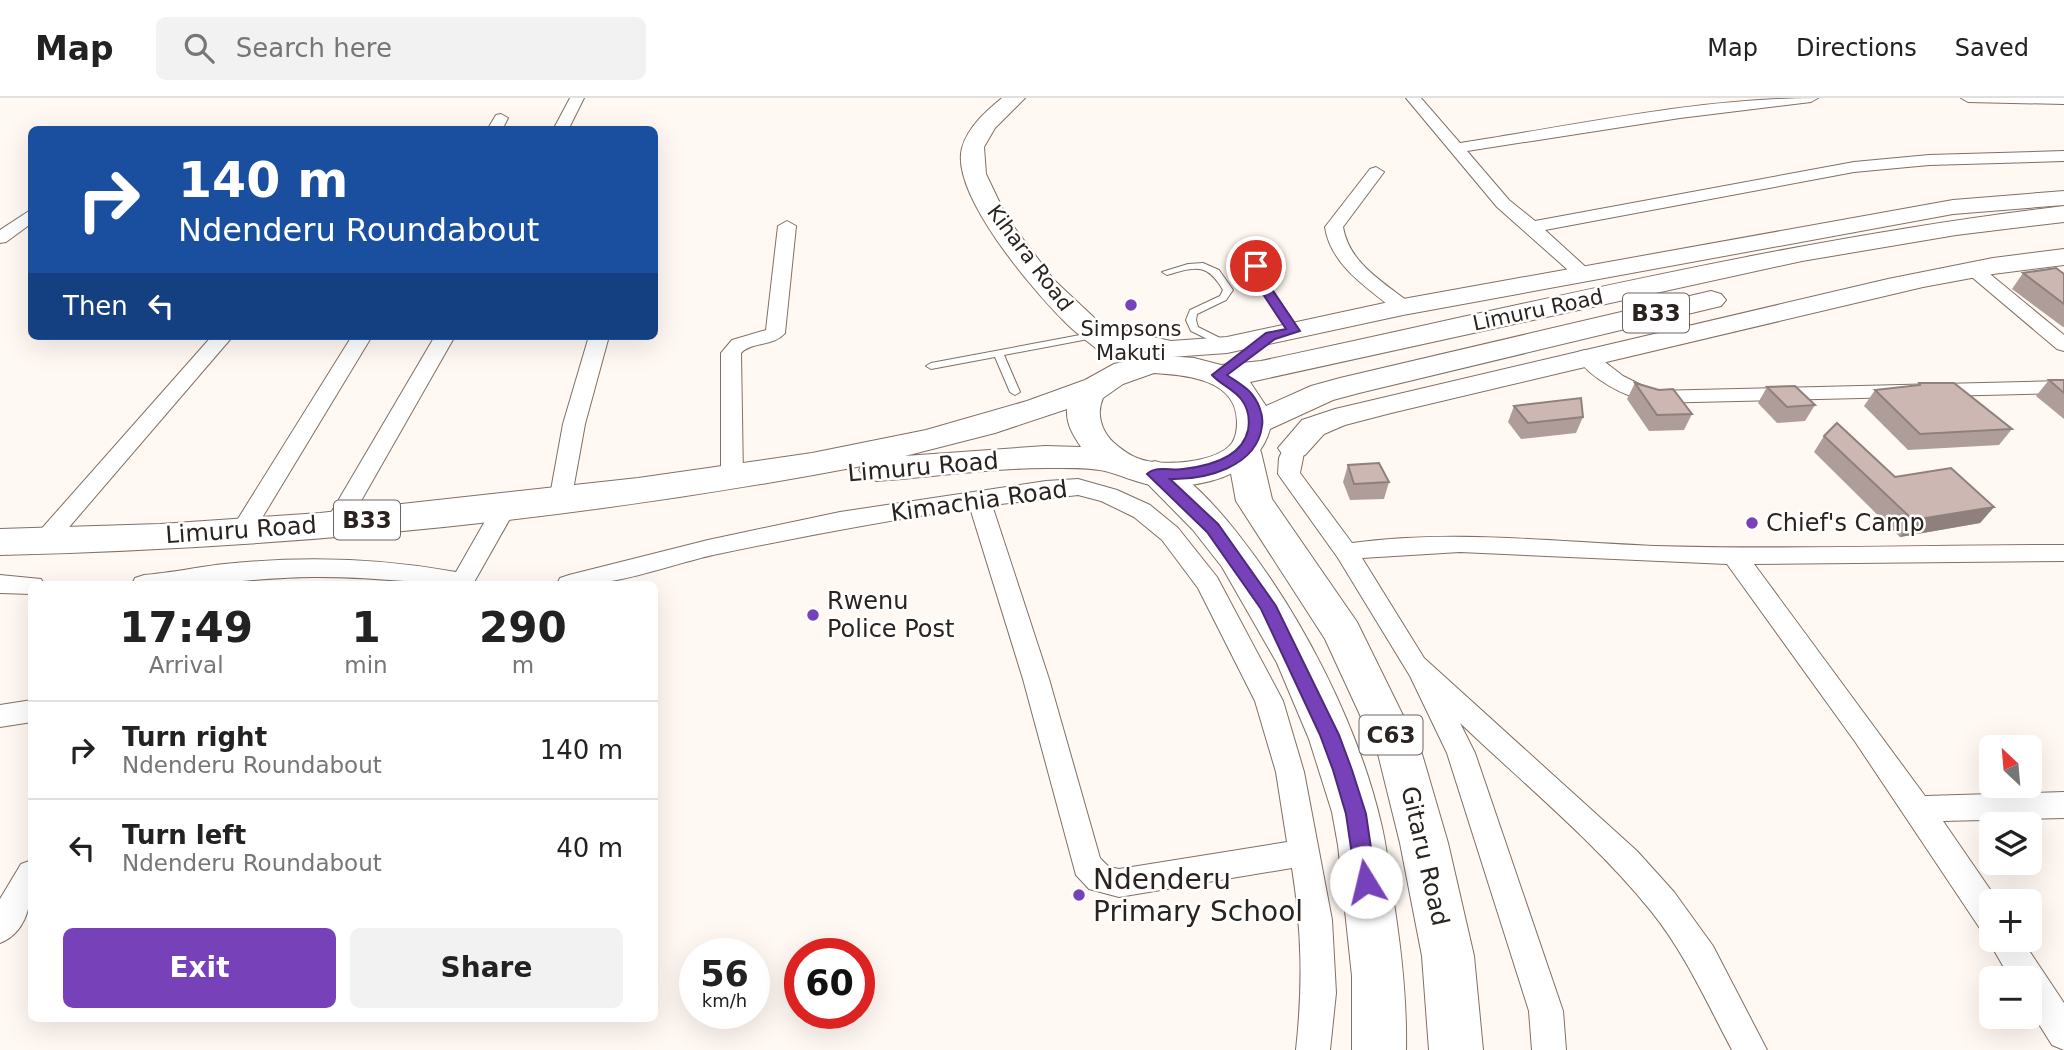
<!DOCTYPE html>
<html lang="en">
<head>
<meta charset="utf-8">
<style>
  body { margin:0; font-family:"DejaVu Sans",sans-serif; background:#f2f2f2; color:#222; height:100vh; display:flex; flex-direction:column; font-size:26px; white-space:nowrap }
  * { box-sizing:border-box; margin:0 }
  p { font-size:23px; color:#767676 }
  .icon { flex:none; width:38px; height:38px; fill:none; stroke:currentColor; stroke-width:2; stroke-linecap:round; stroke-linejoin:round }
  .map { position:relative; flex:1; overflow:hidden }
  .details { position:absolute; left:28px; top:483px; width:630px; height:441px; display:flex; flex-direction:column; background:#fff; border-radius:10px; box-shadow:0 7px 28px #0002 }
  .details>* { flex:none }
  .top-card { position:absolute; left:28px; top:28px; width:630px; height:214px; border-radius:10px; box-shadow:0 7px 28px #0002; background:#1a4fa0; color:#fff; overflow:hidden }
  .needle { width:46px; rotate:334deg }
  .fabs { position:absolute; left:1979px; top:637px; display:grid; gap:14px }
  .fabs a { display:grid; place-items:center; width:63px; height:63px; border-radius:10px; background:#fff; box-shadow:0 7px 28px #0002; font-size:35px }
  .speed { position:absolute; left:679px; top:840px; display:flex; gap:14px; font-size:35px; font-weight:700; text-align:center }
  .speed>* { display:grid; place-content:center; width:91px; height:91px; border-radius:50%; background:#fff; box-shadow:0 7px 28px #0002; line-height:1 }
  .speed small { font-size:18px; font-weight:400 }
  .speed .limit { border:10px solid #d22; background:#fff; color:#111 }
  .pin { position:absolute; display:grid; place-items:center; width:60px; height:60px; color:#fff; margin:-30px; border:4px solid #fff; border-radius:50%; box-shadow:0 2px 7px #0007 }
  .me { position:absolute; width:77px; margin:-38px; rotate:351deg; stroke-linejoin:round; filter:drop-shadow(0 0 5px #0008) }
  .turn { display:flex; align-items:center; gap:24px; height:147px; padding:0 35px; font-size:32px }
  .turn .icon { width:91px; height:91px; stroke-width:2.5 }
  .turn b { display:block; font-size:49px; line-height:60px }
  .then { display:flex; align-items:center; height:66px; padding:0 35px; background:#0003; gap:14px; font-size:26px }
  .eta { display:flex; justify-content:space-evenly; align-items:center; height:119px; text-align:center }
  .eta b { font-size:42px; font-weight:800; line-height:49px }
  .action { display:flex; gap:14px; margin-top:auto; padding:14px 35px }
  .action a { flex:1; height:80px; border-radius:10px; background:#7742b9; color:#fff; font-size:28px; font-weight:800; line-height:80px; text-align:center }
  .action a+a { background:#f2f2f2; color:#222 }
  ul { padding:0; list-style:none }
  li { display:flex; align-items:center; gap:21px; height:98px; padding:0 35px; border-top:2px solid #e0e0e0 }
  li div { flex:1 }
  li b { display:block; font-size:26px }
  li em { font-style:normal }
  header { display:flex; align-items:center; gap:42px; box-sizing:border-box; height:98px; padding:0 35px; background:#fff; border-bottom:2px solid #e0e0e0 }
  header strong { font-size:33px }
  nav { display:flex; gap:38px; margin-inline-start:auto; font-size:24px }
  .search { width:490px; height:63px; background:#f2f2f2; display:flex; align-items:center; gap:18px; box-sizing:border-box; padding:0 24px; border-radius:10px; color:#767676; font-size:26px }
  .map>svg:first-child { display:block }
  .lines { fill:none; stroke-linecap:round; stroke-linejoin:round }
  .lane-casing { stroke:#807065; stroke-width:2 }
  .street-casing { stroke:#807065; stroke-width:2 }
  .secondary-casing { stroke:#807065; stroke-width:2 }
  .primary-casing { stroke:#807065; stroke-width:2 }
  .highway-casing { stroke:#807065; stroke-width:2 }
  .lane { fill:#fff; fill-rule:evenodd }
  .street { fill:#fff; fill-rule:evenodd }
  .secondary { fill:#fff; fill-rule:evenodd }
  .primary { fill:#fff; fill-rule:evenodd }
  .highway { fill:#fff; fill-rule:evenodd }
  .wall { fill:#af9d99 }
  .shaded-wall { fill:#8f807d }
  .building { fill:#ccb7b2; stroke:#8f807d; stroke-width:2 }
  .route { fill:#7742b9; stroke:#4d2b78; stroke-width:2 }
  .poi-dot { fill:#7742b9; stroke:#fff; stroke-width:2.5 }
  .labels { text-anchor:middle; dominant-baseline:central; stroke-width:5; stroke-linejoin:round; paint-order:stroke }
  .far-street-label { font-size:21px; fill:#2a231f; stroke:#fff }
  .far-poi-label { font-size:21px; fill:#2a231f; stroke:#fff }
  .shield { fill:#fff; stroke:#6a6562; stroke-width:2 }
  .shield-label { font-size:23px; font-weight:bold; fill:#2a231f }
  .street-label { font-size:24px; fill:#2a231f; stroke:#fff }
  .poi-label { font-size:24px; fill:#2a231f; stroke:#fff; text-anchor:start }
  .near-poi-label { font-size:28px; fill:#2a231f; stroke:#fff; text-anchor:start }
</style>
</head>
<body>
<header>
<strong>Map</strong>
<div class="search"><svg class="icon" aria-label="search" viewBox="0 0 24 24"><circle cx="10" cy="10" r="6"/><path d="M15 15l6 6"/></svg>Search here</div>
<nav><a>Map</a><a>Directions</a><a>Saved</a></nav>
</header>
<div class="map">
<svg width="2064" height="952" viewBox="0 0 2064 952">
  <rect width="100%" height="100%" fill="#fff8f3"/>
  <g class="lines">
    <defs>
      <g id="lane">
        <path d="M1203 165 1219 172 1233 192 1226 202 1197 216 1196 222 1198 229 1230 245V249H1224L1191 233 1186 222 1190 212 1220 198 1223 192C1207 164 1195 169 1167 177L1162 174 1188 166Z"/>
        <path d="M1256 165 1261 168 1262 178 1299 233 1297 235H1291L1252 178 1251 168Z"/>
        <path d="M1096 234 1099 235V239L1004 257 1020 294 1015 297 1010 294 995 259 931 271 926 268 931 265Z"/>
      </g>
      <g id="street">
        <path d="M570 0H584L568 32H553Z"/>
        <path d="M1406 0H1421L1460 45C1578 27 1699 0 1818 0L1811 4 1680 20 1467 53 1509 102 1535 123 1854 64 1929 57 2064 53V63L1929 67 1854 74 1545 132 1589 172 1592 176 1589 180H1577L1497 109Z"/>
        <path d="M1961 0H2064V6L1968 4Z"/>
        <path d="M501 16 508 20 502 32H487L496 17Z"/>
        <path d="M1376 69 1384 74 1343 129C1349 165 1383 184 1410 205L1412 209 1403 215 1396 213C1368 190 1331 168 1325 129L1370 71Z"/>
        <path d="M32 111V125L6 144 0 145V132Z"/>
        <path d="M787 123 796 128 785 235C773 249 753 243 741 255L743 379 740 384 732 386 724 384 721 379V255L732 242 766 232 778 128Z"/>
        <path d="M1973 166 1979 167 2064 237V253L2057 251 1967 175 1964 171 1967 167Z"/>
        <path d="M212 238H233L52 449 44 451 36 449 32 443 36 437Z"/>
        <path d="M352 238H372L251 438 243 440 235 438 231 432Z"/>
        <path d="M435 238H455L345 431 337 433 329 431 325 425Z"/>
        <path d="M589 238H609L585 326 571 403 568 408 560 411 552 408 549 403 563 326Z"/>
        <path d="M1585 252 1592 254 1623 278 1653 293 2064 283V295L1652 305C1624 298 1592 282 1575 258L1578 254Z"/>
        <path d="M1294 343 1302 345 1305 350 1300 375 1352 445C1453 431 1553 444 1655 448 1791 452 1927 447 2064 447V463L1754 466 1925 698 2064 694V720L1943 723 1998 803H1992V842H2022L2064 905V952L2052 947 2030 912V880H2010L1988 842 1990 836 1981 832 1856 645 1727 466 1460 454 1362 460 1424 560 1637 753 1674 794 1713 848 1767 952H1732C1707 905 1685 855 1651 813 1596 745 1523 685 1460 625L1475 655 1563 913 1566 952H1532L1529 913 1447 655 1410 578 1338 460 1278 376 1279 360 1286 345Z"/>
        <path d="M1078 381 1117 392 1150 407 1178 430 1217 479 1283 603 1304 674 1332 822 1336 895 1330 952H1296C1303 888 1302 833 1292 770L1119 799 1089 791 1076 777 1023 581 970 410C884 423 799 439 713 457 661 469 610 491 557 486L560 480 569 477 708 442 840 414 1046 383ZM1078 397 1101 403 1134 419 1162 442 1198 490 1255 603 1276 674 1287 744 1119 771 1109 769 1100 760 1049 581 992 407Z"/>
        <path d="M504 402 512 404 516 410 473 486C419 486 367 478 313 479 253 479 191 492 132 486L135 480 144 477C171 475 197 469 224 466 302 458 379 460 456 474L496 404Z"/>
        <path d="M0 477 41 481 44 486H32V496L0 495Z"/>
        <path d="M32 602V624L0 629V607Z"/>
        <path d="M32 762C32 792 33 832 0 845V801L21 766Z"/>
      </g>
      <g id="secondary">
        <path d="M1002 0H1025L995 30 984 49 986 76 1007 120 1054 182 1103 228 1171 243 1227 239 1403 201 1953 102 2064 93V107L1953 116 1403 217 1227 255 1171 259 1128 250 1125 258 1115 260 1105 258C1092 246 1076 236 1064 223 1033 192 950 96 962 50 968 29 986 13 1002 0Z"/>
        <path d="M2064 151V167L1993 176 1923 189 1391 315 1345 327 1324 336 1305 357 1294 360 1283 357 1278 350 1302 322 1335 311 1888 181 1993 160Z"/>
      </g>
      <g id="primary">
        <path d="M1244 343 1256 346 1261 354 1272 401 1357 524 1422 656 1448 745 1474 858 1483 952H1429L1422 858 1400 745 1378 656 1325 541 1236 403 1227 354 1232 346Z"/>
        <path d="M1155 363C1184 371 1219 412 1238 436 1301 516 1358 626 1381 725 1387 749 1389 774 1393 799 1401 849 1407 900 1406 952H1352V878L1338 747 1332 714 1309 641 1277 565 1222 469 1193 432 1137 375 1143 367Z"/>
      </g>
      <path id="highway" d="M2064 108V124L1956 137 1802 163 1250 284 1266 308 1311 288 1340 280 1711 193 1721 196 1726 202 1721 208 1359 295 1333 302 1270 331C1257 380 1196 392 1151 387 1135 384 1121 377 1105 373 1088 369 1065 370 1047 370 991 370 933 379 877 383L865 380 859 372 862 368C578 422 289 450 0 457V431L160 426 320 415 638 380 812 355 926 332 1027 303 1085 282 1114 266 1154 257 1194 260 1221 267 1261 263C1528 206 1793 140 2064 108ZM1154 275C1186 277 1237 281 1237 324 1237 331 1236 339 1232 345 1217 365 1162 369 1140 361 1130 358 1121 351 1113 344 1101 332 1096 315 1103 300L1123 286ZM1067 311C1066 326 1073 337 1081 349L1045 348 905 358 995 335Z"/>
    </defs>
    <!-- lane casing -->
    <use href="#lane" class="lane-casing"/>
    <!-- street casing -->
    <use href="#street" class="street-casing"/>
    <!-- secondary casing -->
    <use href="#secondary" class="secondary-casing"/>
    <!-- primary casing -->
    <use href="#primary" class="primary-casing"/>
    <!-- highway casing -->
    <use href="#highway" class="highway-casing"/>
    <!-- lane -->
    <use href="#lane" class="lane"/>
    <!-- street -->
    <use href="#street" class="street"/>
    <!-- secondary -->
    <use href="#secondary" class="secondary"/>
    <!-- primary -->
    <use href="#primary" class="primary"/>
    <!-- highway -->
    <use href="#highway" class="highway"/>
  </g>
  <!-- wall -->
  <g class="wall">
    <path d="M2023 175 2064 176V229H2063L2012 191Z"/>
    <path d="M2049 282H2064V321L2036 298Z"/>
    <path d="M1635 285 1692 316 1684 332 1649 333 1627 301Z"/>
    <path d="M1919 285 2012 331 1999 347 1908 352 1864 308 1875 292 1917 287Z"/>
    <path d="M1767 289 1815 307 1805 323 1777 325 1758 305Z"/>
    <path d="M1514 308 1583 319 1576 335 1521 341 1508 324Z"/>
    <path d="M1824 338 1895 379 1994 409 1980 425 1900 439 1814 354Z"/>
    <path d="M1348 367 1389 384 1384 401 1350 402 1343 384Z"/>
  </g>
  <!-- shaded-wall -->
  <path class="shaded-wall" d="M1994 409 1980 425 1900 439 1913 422Z"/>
  <!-- building -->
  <g class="building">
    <path d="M2056 170 2064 176V206L2023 175Z"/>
    <path d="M2049 282H2064V295Z"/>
    <path d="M1635 285 1659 292 1673 291 1692 316 1657 317Z"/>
    <path d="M1919 285H1954L2012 331 1920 336 1875 292 1920 287Z"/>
    <path d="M1795 288 1815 307 1787 309 1767 289Z"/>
    <path d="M1581 300 1583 319 1528 325 1514 308Z"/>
    <path d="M1837 325 1895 379 1951 370 1994 409 1913 422 1824 338Z"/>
    <path d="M1379 365 1389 384 1354 386 1348 367Z"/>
  </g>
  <!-- route -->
  <path class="route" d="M1252 166H1260L1263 178 1300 233 1275 241 1227 277C1234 282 1243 287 1249 293 1258 302 1264 317 1262 328 1257 369 1205 382 1170 381L1218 426 1276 508 1339 637 1352 672 1366 716 1376 784 1373 791 1366 794 1359 791 1356 784 1346 716 1333 672 1320 637 1261 511 1207 434 1147 376C1156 367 1172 373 1183 371 1209 368 1242 360 1248 332 1250 321 1248 310 1241 301 1233 291 1220 286 1212 277L1266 235 1286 231 1251 178Z"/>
  <!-- markers -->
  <g class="poi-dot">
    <circle cx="1131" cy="207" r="7"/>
    <circle cx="1752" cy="425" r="7"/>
    <circle cx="813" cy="517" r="7"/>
    <circle cx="1079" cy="797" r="7"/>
  </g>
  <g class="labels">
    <!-- far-street labels -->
    <g class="far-street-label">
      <text transform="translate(1030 160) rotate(53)">Kihara Road</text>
      <text transform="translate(1538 212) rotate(-12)">Limuru Road</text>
    </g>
    <!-- far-poi labels -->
    <g class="far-poi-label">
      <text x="1131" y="231">Simpsons<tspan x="1131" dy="24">Makuti</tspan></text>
    </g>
    <!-- shield labels -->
    <g class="shield">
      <rect x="1623" y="195.5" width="66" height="39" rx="5"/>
      <rect x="334" y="402.5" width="66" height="39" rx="5"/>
      <rect x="1359.5" y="617.5" width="63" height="39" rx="5"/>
    </g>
    <g class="shield-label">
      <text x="1656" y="215">B33</text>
      <text x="367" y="422">B33</text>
      <text x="1391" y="637">C63</text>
    </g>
    <!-- street labels -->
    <g class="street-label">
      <text transform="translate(923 369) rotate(-5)">Limuru Road</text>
      <text transform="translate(979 403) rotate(-8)">Kimachia Road</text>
      <text transform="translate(241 432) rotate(-4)">Limuru Road</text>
      <text transform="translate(1425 758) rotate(77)">Gitaru Road</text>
    </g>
    <!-- poi labels -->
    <g class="poi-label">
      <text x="1766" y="425">Chief's Camp</text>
      <text x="827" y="503">Rwenu<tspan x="827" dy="28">Police Post</tspan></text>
    </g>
    <!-- near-poi labels -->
    <g class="near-poi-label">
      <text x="1093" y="781">Ndenderu<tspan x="1093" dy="32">Primary School</tspan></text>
    </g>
  </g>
</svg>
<div class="fabs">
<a><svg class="needle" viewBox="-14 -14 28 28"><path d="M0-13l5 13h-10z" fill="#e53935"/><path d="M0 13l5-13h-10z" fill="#767676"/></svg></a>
<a><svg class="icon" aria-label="layers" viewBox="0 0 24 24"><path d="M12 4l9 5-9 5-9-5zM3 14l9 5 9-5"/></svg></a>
<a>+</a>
<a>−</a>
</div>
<div class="speed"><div>56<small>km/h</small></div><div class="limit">60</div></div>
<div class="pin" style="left:1256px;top:168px;background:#d93025"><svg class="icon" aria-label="arrive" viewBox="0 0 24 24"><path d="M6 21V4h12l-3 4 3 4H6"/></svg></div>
<svg class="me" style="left:1366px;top:784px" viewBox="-20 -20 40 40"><circle r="19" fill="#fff"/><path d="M0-13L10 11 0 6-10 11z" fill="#7742b9"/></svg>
<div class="top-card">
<div class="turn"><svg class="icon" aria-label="right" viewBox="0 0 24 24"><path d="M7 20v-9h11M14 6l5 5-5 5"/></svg><div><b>140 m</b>Ndenderu Roundabout</div></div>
<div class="then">Then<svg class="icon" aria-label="left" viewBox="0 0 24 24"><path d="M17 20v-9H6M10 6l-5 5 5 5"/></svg></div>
</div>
<section class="details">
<div class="eta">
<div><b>17:49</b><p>Arrival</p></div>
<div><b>1</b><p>min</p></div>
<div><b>290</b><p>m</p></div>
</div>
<ul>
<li><svg class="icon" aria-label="right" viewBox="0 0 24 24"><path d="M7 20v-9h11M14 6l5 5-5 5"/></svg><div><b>Turn right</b><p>Ndenderu Roundabout</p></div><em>140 m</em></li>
<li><svg class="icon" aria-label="left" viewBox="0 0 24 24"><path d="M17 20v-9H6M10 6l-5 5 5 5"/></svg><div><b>Turn left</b><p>Ndenderu Roundabout</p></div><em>40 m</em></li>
</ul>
<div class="action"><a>Exit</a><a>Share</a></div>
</section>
</div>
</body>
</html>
